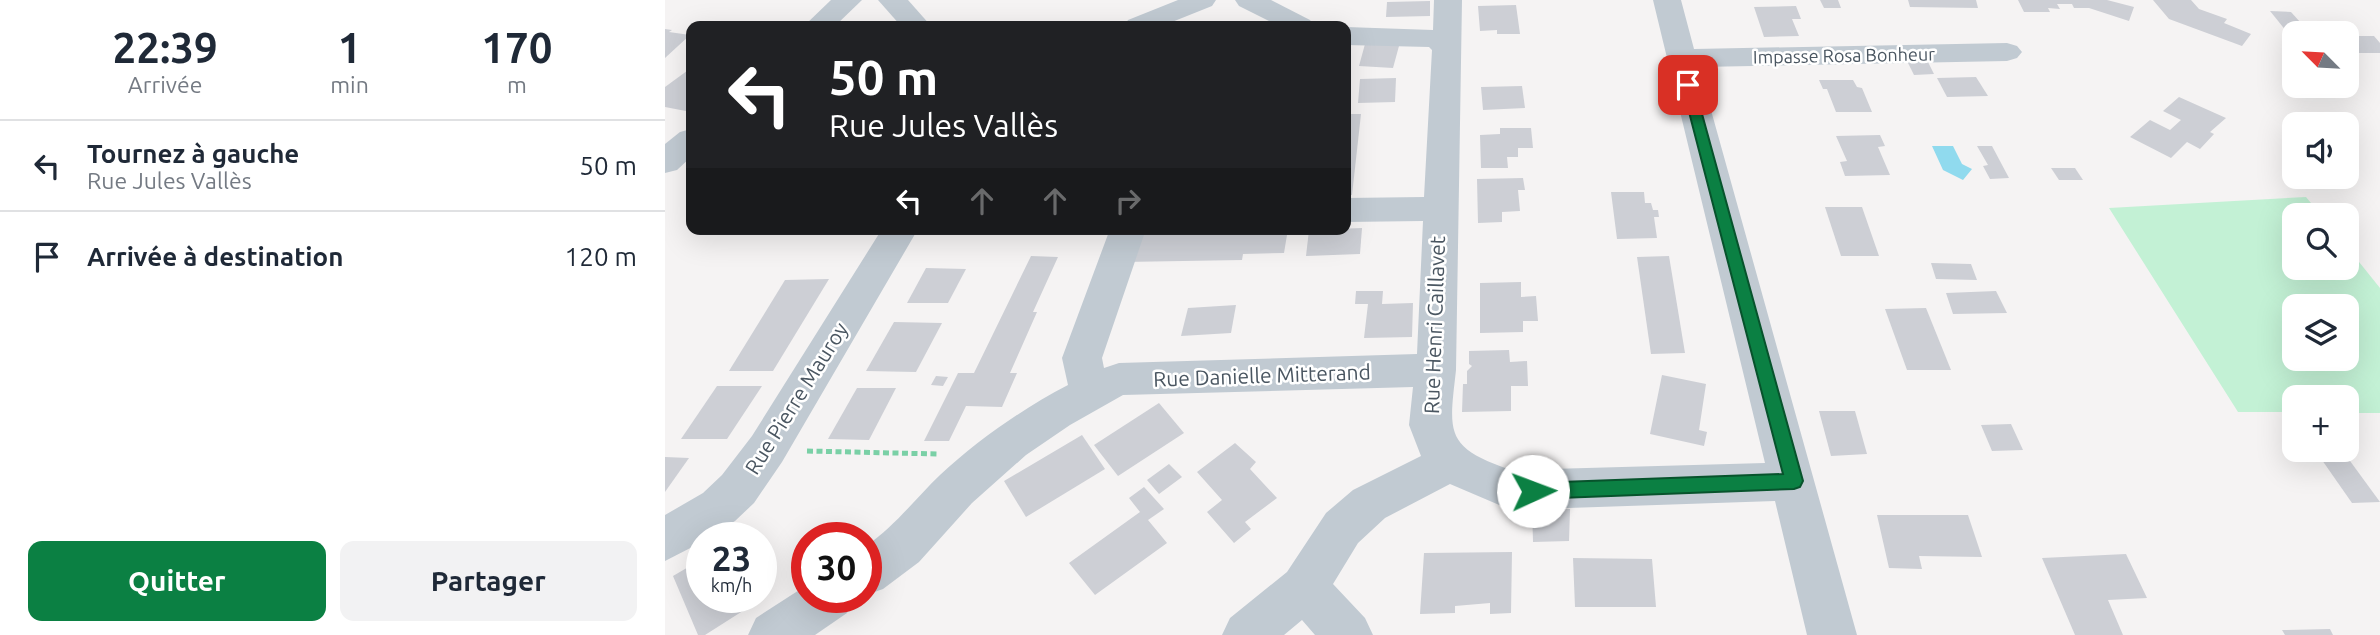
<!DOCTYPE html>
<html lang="fr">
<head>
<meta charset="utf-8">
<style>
  body { margin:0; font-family:Ubuntu,sans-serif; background:#f2f2f3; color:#1f2937; height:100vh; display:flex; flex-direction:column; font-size:26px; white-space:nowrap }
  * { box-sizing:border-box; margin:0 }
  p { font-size:23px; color:#747a83 }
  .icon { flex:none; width:38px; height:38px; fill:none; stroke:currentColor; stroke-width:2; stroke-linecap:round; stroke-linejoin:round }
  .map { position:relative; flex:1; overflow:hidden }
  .drawer { display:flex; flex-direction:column; background:#fff; width:665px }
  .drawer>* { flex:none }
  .banner { position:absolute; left:21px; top:21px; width:665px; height:214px; border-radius:14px; box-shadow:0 7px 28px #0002; background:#202124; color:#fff; overflow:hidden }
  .needle { width:46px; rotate:294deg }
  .buttons { position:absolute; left:1617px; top:21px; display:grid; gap:14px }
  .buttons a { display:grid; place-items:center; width:77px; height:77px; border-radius:14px; background:#fff; box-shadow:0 7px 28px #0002; font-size:35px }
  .speed { position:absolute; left:21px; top:522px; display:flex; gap:14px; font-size:35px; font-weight:700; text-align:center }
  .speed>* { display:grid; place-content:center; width:91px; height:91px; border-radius:50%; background:#fff; box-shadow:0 7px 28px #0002; line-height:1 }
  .speed small { font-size:18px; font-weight:400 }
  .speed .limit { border:10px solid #d22; background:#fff; color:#111 }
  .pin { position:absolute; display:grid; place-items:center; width:60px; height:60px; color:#fff; margin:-30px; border-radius:14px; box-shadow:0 4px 10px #0006 }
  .me { position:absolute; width:77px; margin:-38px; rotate:88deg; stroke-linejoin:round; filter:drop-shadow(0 0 5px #0008) }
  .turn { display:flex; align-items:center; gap:24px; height:147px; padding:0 28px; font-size:32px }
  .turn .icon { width:91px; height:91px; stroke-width:2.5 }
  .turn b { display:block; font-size:49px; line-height:60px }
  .lanes { display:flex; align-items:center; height:66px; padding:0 28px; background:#0003; justify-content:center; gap:35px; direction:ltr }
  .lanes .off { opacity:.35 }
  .eta { display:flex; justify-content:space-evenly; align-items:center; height:119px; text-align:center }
  .eta b { font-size:42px; font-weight:700; line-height:49px }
  .primary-button { display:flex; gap:14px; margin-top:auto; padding:14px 28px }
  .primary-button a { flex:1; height:80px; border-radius:14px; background:#0b8043; color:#fff; font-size:28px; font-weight:700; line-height:80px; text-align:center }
  .primary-button a+a { background:#f2f2f3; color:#1f2937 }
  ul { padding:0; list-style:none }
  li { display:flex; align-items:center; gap:21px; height:91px; padding:0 28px; border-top:2px solid #e0e1e3 }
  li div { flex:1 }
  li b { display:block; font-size:26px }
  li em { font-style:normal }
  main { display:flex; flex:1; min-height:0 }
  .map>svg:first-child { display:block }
  .green { fill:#c3f1d5; fill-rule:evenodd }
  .water { fill:#90daee }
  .building { fill:#cdcfd5 }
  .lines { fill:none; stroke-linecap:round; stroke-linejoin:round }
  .path { stroke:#7ad0a6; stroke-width:5; stroke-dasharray:6 3.5; stroke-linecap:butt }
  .minor { fill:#c1cad2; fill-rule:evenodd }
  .route { fill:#0b8043; stroke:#07532c; stroke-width:2 }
  .labels { text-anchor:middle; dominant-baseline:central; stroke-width:5; stroke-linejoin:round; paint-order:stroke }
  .far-street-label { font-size:18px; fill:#4a5661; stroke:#fff }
  .street-label { font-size:21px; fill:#4a5661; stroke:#fff }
</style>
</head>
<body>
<main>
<section class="drawer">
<div class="eta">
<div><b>22:39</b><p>Arrivée</p></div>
<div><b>1</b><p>min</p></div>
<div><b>170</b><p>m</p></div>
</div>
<ul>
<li><svg class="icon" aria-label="left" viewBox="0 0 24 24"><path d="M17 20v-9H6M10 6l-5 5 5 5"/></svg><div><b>Tournez à gauche</b><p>Rue Jules Vallès</p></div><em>50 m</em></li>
<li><svg class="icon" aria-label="arrive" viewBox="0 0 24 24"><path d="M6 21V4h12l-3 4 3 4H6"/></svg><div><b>Arrivée à destination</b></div><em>120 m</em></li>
</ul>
<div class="primary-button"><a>Quitter</a><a>Partager</a></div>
</section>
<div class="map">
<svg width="1715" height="635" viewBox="0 0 1715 635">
  <rect width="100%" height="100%" fill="#f5f3f3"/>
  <!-- green -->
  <path class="green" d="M1641 197 1656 215H1629V268H1682V247L1715 288V413H1682V397H1629V412H1573L1444 208ZM1629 306H1682V359H1629Z"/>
  <!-- water -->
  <path class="water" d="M1267 146H1288L1297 164 1307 169 1298 180 1278 170Z"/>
  <!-- building -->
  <g class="building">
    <path d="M1155 0H1173L1176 8H1159Z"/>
    <path d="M1243 0H1311L1313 8 1245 7Z"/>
    <path d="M1353 0H1442L1469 7 1464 21 1424 8H1409L1407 4H1392L1395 9 1383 8 1385 12H1359Z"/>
    <path d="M1488 0H1526L1534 9 1562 19 1559 23 1586 34 1577 46 1504 19Z"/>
    <path d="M765 1V16L721 17 722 2Z"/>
    <path d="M851 5 855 34H832V30L815 31 813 6Z"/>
    <path d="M1131 6 1136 19H1127L1134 36 1099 37 1089 7Z"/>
    <path d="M1605 11 1626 12 1645 33 1622 32Z"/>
    <path d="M0 29 7 30 4 32 25 35 0 58Z"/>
    <path d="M1682 36H1709L1715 43V53H1685L1688 59H1682Z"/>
    <path d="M700 44 734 46 728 68 694 66Z"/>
    <path d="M1263 62 1269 74 1249 75 1243 63Z"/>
    <path d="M26 68V112L0 107V87Z"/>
    <path d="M1311 77 1323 96 1282 97 1272 78Z"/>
    <path d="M731 78 730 102 693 103 695 79Z"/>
    <path d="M1154 80H1188L1192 87 1197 88 1207 112H1171L1162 89H1158Z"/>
    <path d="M857 86 860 108 818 110 816 87Z"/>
    <path d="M1514 97 1561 118 1545 132 1549 134 1535 149 1522 142 1506 158 1465 137 1485 120 1505 130 1516 120 1498 111Z"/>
    <path d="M681 114H696L687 195 681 196Z"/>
    <path d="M835 128H866L868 148H853V157H842L843 168H816L815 135 835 134Z"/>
    <path d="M1215 135 1220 146 1213 147 1225 175 1180 176 1175 162 1182 161 1171 136Z"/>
    <path d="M1312 146H1327L1344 178 1325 179 1318 166 1323 165Z"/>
    <path d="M1386 168H1410L1418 180H1394Z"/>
    <path d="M858 178 860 190H853L855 211 837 212V222L813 223 812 179Z"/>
    <path d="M946 192H979L980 203H986L988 210H993L994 217H989L992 238 952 239Z"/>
    <path d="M1160 207H1197L1214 256H1176Z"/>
    <path d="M697 228 695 254 641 256 644 230Z"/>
    <path d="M623 229 619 253 578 254 577 260 459 262 470 231Z"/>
    <path d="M366 256 393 257 368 312H372L345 373H352L337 407 301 406 284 441H259L293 373H309Z"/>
    <path d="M1004 256 1020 353 986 354 972 257Z"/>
    <path d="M1266 263 1306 264 1312 280 1271 279Z"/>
    <path d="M261 268 301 269 283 303H242Z"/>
    <path d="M164 279 108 371H64L120 280Z"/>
    <path d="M856 282V297L871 296 873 321H858V332L815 333V283Z"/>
    <path d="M691 291H718L717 304 748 303 747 337 699 338 703 304H690Z"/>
    <path d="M1331 291 1342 313 1288 314 1281 293Z"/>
    <path d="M571 305 566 333 516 336 523 308Z"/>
    <path d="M1261 308 1286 370H1242L1220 309Z"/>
    <path d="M229 322 277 323 251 372 201 371Z"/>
    <path d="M844 350 845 362 862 361 863 386H846V411L797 412 798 384H802V371L807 366 804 364V351Z"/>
    <path d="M997 375 1041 384 1034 430 1042 432 1039 446 985 434Z"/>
    <path d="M271 376 283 377 278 386 266 385Z"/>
    <path d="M52 386H97L62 439H16Z"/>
    <path d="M192 388H231L204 440 163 439Z"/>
    <path d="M494 403 519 433 453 476 429 445Z"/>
    <path d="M1154 411H1190L1202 454 1166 456Z"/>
    <path d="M1346 424 1358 450 1327 451 1316 425Z"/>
    <path d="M417 435 440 469 361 517 339 481Z"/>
    <path d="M570 443 591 462 585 469 612 498 580 522 586 529 569 543 542 512 557 500 532 472Z"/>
    <path d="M1650 450H1677L1715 502 1687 503Z"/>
    <path d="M0 457 24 458 0 492Z"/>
    <path d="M504 464 517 477 494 494 482 480Z"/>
    <path d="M479 487 499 509 483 520 502 543 430 595 404 563 475 512 464 498Z"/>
    <path d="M867 509H905L904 541 868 542Z"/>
    <path d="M1212 515H1303L1317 557 1254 556 1257 569 1224 568Z"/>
    <path d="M847 552 846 613 825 614V603L790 606V613L755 614 759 553Z"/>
    <path d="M1461 554 1482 598 1443 600 1458 635H1410L1377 558Z"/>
    <path d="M908 558 987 559 991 607H910Z"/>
    <path d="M37 559V597H94L95 600 40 635H33L8 576Z"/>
    <path d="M1665 629 1668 635H1620L1617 630Z"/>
  </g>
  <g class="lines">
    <!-- path -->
    <path class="path" d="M142 451 273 454"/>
    <!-- minor -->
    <g class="minor">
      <path d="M166 0H197L170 26H139Z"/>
      <path d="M213 0H243L266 26H236Z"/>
      <path d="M513 0H551L547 6 497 26H459L463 20Z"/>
      <path d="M570 0H606L645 20 649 26H614L574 6Z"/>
      <path d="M769 0H797L791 370C784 433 779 447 846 470L1100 463 988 0H1016L1029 49 1342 43 1352 46 1357 52 1352 58 1342 61 1034 67 1192 635H1142L1110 501 846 510 785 484 720 518 693 543 668 584 700 618 708 635H650L637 620 619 635H557L565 618 622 572 661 513 688 490 756 456 744 425 748 387 458 395 405 425 361 455 307 503 254 562 218 589 201 595V546C230 526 250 499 275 475 313 440 357 409 403 385L397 358 445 229H481L437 358 439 368 454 363 752 354 758 221 681 222V198L759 197 767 50 764 47 681 45V27L768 30Z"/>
      <path d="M26 129V157L12 170 0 173V144L15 132Z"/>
      <path d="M217 229H253L117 462 89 503 70 521 44 537H37V542L0 561V515L38 493 57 475 87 436Z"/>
      <path d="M142 585V597H189L182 613 150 635H83L91 618Z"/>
    </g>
  </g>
  <!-- route -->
  <path class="route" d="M1023 81 1029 85 1138 481 1135 487 1129 489 868 499 862 497 859 491 862 485 868 483 1118 474 1017 85Z"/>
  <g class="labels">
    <!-- far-street labels -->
    <g class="far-street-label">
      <text transform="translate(1179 55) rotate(-1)">Impasse Rosa Bonheur</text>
    </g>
    <!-- street labels -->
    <g class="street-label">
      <text transform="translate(769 325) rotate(-88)">Rue Henri Caillavet</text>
      <text transform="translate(597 375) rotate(-2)">Rue Danielle Mitterand</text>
      <text transform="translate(131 398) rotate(-58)">Rue Pierre Mauroy</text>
    </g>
  </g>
</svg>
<div class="buttons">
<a><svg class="needle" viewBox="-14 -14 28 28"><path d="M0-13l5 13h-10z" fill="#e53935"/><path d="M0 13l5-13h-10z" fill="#747a83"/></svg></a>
<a><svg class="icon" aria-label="sound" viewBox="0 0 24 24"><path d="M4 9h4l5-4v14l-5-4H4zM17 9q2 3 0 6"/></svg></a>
<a><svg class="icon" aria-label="search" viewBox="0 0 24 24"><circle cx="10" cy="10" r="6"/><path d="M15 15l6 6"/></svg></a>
<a><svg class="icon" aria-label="layers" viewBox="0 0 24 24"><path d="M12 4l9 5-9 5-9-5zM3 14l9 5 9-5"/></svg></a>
<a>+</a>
</div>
<div class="speed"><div>23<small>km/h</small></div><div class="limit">30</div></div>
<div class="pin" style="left:1023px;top:85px;background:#d93025"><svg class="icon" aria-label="arrive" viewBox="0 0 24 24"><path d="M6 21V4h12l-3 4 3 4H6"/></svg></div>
<svg class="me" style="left:868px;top:491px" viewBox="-20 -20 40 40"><circle r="19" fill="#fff"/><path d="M0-13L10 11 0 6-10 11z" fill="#0b8043"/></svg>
<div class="banner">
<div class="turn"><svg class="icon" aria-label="left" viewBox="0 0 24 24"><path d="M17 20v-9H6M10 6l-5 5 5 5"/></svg><div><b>50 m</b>Rue Jules Vallès</div></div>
<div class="lanes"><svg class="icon" aria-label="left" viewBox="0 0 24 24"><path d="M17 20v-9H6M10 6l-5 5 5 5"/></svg><svg class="icon off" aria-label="ahead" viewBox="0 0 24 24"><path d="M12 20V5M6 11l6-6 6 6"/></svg><svg class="icon off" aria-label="ahead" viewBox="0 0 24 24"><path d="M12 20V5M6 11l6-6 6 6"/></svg><svg class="icon off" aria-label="right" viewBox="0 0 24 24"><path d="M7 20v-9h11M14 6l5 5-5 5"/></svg></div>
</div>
</div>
</main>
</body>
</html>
